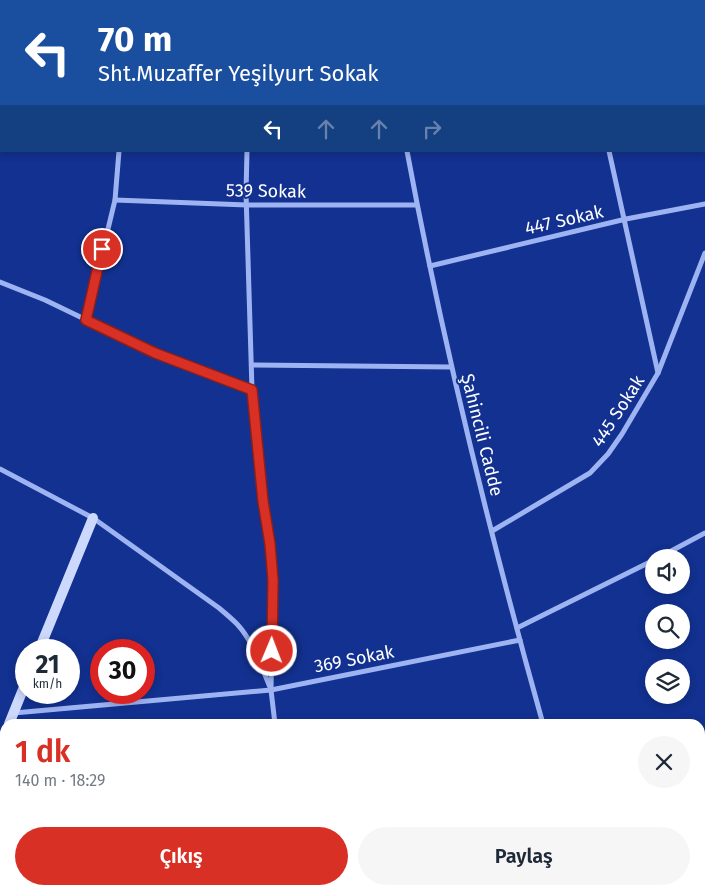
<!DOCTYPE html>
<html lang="tr">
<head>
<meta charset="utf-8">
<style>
  body { margin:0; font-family:"Fira Sans",sans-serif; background:#f6f6f7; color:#1f2937; height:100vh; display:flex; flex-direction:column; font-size:19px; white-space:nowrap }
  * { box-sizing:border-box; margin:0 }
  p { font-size:16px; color:#747a83 }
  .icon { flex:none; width:28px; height:28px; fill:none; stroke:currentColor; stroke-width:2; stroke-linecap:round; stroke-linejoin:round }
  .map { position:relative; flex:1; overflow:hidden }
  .panel { position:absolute; left:0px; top:719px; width:705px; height:176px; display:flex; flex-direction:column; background:#fff; border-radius:15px 15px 0 0; box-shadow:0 2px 8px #0003 }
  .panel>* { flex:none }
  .hud { position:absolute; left:0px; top:0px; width:705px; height:152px; box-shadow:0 2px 8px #0003; background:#1a4fa0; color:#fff; overflow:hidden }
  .tools { position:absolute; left:645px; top:549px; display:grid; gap:10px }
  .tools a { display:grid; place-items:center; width:45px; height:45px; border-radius:50%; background:#fff; box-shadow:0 2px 8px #0003; font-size:25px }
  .speed { position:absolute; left:15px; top:639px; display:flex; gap:10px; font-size:25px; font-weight:700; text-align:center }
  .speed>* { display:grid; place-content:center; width:65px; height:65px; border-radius:50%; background:#fff; box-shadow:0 2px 8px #0003; line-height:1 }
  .speed small { font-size:12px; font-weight:400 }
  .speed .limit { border:8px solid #d22; background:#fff; color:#111 }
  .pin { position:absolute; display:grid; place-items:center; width:42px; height:42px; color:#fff; margin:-21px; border:2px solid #fff; border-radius:50%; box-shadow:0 1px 5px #0007 }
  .me { position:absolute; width:55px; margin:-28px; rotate:1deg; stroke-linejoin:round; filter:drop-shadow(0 0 4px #0008) }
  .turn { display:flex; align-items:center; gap:18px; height:105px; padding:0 15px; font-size:22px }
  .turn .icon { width:65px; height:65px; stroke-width:2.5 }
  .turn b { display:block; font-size:35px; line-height:42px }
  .lanes { display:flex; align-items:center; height:48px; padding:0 15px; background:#0003; justify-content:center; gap:25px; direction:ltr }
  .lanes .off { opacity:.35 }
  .round { display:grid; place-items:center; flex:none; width:52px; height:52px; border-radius:26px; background:#f6f6f7 }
  .summary { display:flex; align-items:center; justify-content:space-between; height:85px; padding:0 15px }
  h1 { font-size:30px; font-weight:600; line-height:38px; color:#d93025 }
  .button { display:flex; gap:10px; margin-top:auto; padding:10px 15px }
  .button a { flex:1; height:58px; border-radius:30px; background:#d93025; color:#fff; font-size:20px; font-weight:600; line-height:58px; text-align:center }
  .button a+a { background:#f6f6f7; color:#1f2937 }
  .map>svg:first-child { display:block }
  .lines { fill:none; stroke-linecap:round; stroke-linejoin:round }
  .street { stroke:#9eb4f2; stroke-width:5 }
  .secondary { stroke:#ccd8fc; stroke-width:10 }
  .route-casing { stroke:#8d1f18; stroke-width:12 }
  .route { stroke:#d93025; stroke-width:9 }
  .labels { text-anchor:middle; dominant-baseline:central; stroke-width:4; stroke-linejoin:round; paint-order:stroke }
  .street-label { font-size:18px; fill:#fff; stroke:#123190 }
</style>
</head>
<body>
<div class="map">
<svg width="705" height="894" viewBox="0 0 705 894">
  <rect width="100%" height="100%" fill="#123190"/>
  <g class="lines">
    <!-- street -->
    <g class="street">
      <path d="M387 0V1"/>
      <path d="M574 0V1"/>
      <path d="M131 1 132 0"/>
      <path d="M249 1V0"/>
      <path d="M704 6H705"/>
      <path d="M247 151 246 193 252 390 263 501 270 544 273 581 271 690 275 724"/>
      <path d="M407 151C443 344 490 535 543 724"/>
      <path d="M609 151 658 373"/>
      <path d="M115 200 247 205H417"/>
      <path d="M430 266 626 219 705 204"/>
      <path d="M0 282 45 300 155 353 252 390"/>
      <path d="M86 320 115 200 119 151"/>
      <path d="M252 365 451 367"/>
      <path d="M0 469 93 518 219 608C225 613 231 618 237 624 253 641 261 666 270 687"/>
      <path d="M492 531 590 473 608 454 622 434 658 373 705 253"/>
      <path d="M658 558 705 533"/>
      <path d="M517 628 654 560"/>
      <path d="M14 713 271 690 520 640"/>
      <path d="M700 835 705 833"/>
      <path d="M294 890 295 894"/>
      <path d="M590 890 592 894"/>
      <path d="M331 894 347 890"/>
    </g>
    <!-- secondary -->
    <g class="secondary">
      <path d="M39 650 93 518"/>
      <path d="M9 724 26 682"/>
      <path d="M0 745 5 733"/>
    </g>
  </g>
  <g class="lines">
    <defs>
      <path id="route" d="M102 249 86 320 155 353 252 390 263 501 270 544 273 580 272 651"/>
    </defs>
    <!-- route casing -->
    <use href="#route" class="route-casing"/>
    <!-- route -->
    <use href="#route" class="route"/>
  </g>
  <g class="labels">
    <!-- street labels -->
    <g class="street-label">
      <text transform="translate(266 191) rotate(1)">539 Sokak</text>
      <text transform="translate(564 220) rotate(-13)">447 Sokak</text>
      <text transform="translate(618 411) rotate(-57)">445 Sokak</text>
      <text transform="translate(482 435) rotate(76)">Şahincili Cadde</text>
      <text transform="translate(354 659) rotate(-11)">369 Sokak</text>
    </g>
  </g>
</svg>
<div class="tools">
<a><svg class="icon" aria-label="sound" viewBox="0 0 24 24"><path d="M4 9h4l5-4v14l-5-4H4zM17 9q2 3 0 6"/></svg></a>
<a><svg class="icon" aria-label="search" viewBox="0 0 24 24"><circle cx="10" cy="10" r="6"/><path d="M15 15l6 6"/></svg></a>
<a><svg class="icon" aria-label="layers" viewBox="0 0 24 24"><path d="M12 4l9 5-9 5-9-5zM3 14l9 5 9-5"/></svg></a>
</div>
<div class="speed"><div>21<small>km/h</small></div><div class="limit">30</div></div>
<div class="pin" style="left:102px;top:249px;background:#d93025"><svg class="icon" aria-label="arrive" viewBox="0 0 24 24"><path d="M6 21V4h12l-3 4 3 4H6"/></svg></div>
<svg class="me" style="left:272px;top:651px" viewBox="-20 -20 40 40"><circle r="17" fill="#d93025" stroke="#fff" stroke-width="3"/><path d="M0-11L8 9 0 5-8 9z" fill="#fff"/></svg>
<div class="hud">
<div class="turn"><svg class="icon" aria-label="left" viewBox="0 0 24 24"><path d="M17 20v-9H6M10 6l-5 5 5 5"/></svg><div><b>70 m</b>Sht.Muzaffer Yeşilyurt Sokak</div></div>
<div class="lanes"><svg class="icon" aria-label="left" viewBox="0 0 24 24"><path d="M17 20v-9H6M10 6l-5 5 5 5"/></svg><svg class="icon off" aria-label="ahead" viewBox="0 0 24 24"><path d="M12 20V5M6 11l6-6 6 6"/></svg><svg class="icon off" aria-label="ahead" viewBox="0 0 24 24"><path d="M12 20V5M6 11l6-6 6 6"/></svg><svg class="icon off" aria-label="right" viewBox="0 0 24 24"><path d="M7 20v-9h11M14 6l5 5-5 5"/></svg></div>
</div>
<section class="panel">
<div class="summary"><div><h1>1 dk</h1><p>140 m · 18:29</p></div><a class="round"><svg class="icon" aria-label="close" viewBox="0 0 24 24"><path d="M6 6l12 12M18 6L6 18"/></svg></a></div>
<div class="button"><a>Çıkış</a><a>Paylaş</a></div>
</section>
</div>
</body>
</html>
